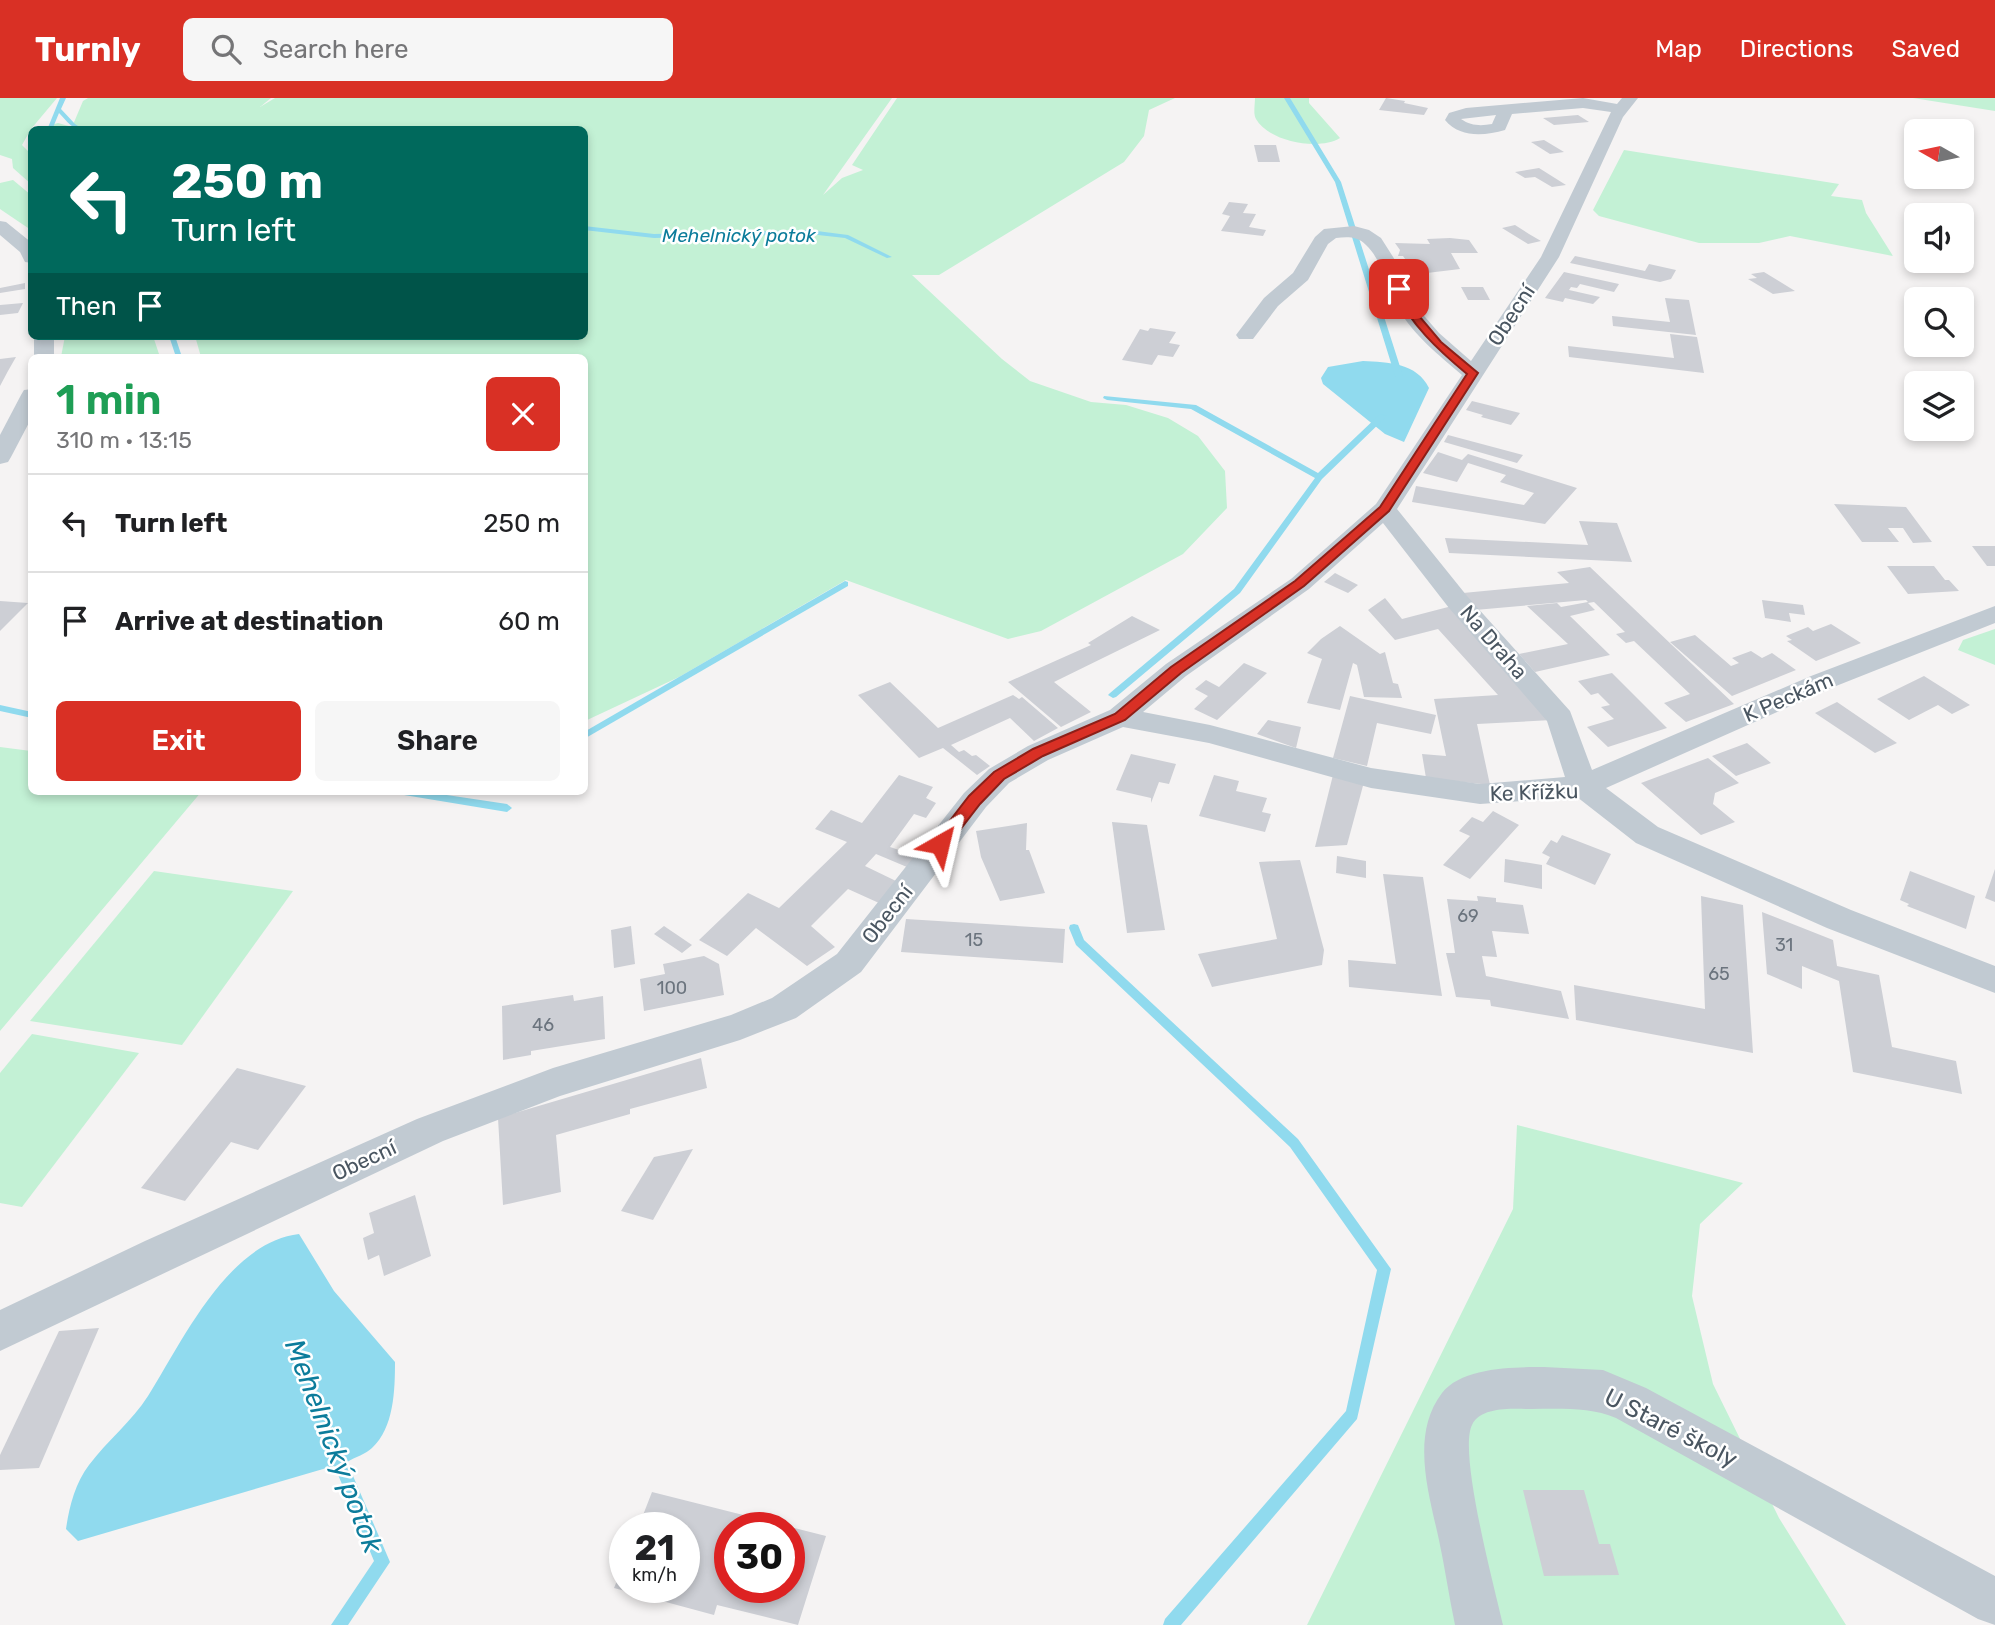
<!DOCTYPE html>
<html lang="en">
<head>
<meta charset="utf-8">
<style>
  body { margin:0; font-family:Rubik,sans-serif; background:#f6f6f6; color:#202124; height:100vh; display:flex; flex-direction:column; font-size:26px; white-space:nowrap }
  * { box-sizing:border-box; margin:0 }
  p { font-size:23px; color:#757577 }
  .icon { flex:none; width:38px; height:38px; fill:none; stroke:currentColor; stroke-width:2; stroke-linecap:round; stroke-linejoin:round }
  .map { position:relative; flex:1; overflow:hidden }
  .sheet { position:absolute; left:28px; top:256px; width:560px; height:441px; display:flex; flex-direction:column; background:#fff; border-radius:10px; box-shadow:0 4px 10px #0003 }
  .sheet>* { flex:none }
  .guide { position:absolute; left:28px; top:28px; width:560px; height:214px; border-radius:10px; box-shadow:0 4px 10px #0003; background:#00695c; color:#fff; overflow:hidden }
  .needle { width:46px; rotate:279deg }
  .controls { position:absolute; left:1904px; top:21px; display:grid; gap:14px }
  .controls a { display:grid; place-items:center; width:70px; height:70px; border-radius:10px; background:#fff; box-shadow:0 4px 10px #0003; font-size:35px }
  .speed { position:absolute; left:609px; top:1414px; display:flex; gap:14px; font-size:35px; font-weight:700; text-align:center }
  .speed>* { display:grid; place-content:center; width:91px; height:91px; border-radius:50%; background:#fff; box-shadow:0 4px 10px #0003; line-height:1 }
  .speed small { font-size:18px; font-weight:400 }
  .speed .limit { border:10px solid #d22; background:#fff; color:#111 }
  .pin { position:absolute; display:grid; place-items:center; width:60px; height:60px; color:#fff; margin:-30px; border-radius:14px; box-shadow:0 4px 10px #0006 }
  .me { position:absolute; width:77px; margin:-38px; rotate:37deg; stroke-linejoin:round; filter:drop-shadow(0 0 5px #0008) }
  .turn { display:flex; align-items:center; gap:24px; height:147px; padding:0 28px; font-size:32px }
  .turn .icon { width:91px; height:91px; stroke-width:2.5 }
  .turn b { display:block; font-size:49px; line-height:60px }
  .then { display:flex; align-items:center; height:66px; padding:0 28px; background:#0003; gap:14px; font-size:26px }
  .round { display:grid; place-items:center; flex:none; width:74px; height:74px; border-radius:10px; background:#f6f6f6 }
  .head { display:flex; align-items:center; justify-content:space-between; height:119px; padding:0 28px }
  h1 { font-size:42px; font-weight:600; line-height:52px; color:#1e9e55 }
  .primary-button { display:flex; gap:14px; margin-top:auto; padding:14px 28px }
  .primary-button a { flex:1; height:80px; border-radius:10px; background:#d93025; color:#fff; font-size:28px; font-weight:600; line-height:80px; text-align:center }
  .primary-button a+a { background:#f6f6f6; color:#202124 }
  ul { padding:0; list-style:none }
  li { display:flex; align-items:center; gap:21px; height:98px; padding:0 28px; border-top:2px solid #e0e0e0 }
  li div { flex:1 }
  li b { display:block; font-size:26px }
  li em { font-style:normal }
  header { display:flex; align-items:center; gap:42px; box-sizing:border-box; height:98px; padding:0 35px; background:#d93025; color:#fff }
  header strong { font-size:33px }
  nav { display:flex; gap:38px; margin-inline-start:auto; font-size:24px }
  .search { width:490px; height:63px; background:#f6f6f6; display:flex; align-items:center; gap:18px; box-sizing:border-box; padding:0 24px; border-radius:10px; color:#757577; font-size:26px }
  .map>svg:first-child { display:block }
  .green { fill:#c3f1d5 }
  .water { fill:#90daee }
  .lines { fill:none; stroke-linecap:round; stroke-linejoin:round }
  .stream { fill:#90daee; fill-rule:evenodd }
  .building { fill:#cdcfd5; fill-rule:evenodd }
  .street { fill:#c1cad2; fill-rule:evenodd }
  .route { fill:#d93025; stroke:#8d1f18; stroke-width:2 }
  .labels { text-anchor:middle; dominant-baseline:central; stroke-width:5; stroke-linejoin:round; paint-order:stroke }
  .number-label { font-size:18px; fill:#6b747e }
  .far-water-label { font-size:19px; font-style:italic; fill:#0c7c9b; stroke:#fff }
  .street-label { font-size:21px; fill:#4a5661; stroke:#fff }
  .near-street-label { font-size:24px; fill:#4a5661; stroke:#fff }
  .near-water-label { font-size:28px; font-style:italic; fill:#0c7c9b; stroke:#fff }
</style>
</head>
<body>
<header>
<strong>Turnly</strong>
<div class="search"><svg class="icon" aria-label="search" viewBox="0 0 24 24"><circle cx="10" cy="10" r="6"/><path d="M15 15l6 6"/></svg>Search here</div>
<nav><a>Map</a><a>Directions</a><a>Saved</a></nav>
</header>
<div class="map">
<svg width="1995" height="1527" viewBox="0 0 1995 1527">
  <rect width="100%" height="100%" fill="#f5f3f3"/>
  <!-- green -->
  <g class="green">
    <path d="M0 0H57L31 31 22 47 31 56V86L13 70 12 61 0 57Z"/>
    <path d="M88 0H271L260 9 275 0H892L823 97 842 80 863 72 852 67 897 0H1175L1149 12 1144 38 1124 64 939 177H912L1002 261 1030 283 1091 304 1126 307 1168 320 1198 338 1225 373 1227 410 1183 456 1041 533 1008 541 846 482 679 579 585 623 584 259H201L195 238H584V32L38 31 58 25 72 29 83 3Z"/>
    <path d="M1255 0H1309V5L1340 40C1319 53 1269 44 1256 21 1253 16 1255 7 1255 0Z"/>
    <path d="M1913 0H1995V13Z"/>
    <path d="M1624 52 1839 86 1831 98 1862 102 1866 115 1893 158 1790 138 1759 145H1699L1599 118 1593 112Z"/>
    <path d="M13 82 31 97V132L0 111V85Z"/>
    <path d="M65 238H153L160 259H61Z"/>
    <path d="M1995 531V567L1958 552 1963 542Z"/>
    <path d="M0 649 31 653 32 693H202L0 933Z"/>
    <path d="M154 773 293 793 182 947 30 923Z"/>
    <path d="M32 936 139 955 22 1109 0 1105V975Z"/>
    <path d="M1517 1027 1743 1085 1700 1126 1692 1198 1713 1286 1779 1420 1846 1527H1307L1513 1111Z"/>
  </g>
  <!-- water -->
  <g class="water">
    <path d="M1363 263C1388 264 1417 265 1429 290L1404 344 1385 336 1323 286 1321 280 1328 269Z"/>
    <path d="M299 1136 334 1193 395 1264C395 1292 394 1330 372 1350 366 1356 355 1359 347 1364L78 1443 66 1431C69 1410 75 1385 89 1367 107 1343 132 1323 148 1298 182 1244 228 1144 299 1136Z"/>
  </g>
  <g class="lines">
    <!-- stream -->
    <g class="stream">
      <path d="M60 0H66L61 11 75 26 84 32C72 32 67 23 59 15L52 32H47Z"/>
      <path d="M1284 0H1290L1341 84 1403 278 1401 279 1395 278 1335 84Z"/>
      <path d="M584 128 654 136 809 132 848 137 892 159 887 160 845 140 809 136 654 140 584 132Z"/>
      <path d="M169 238H175L182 259H176Z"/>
      <path d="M1104 298 1196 307 1318 375 1380 316 1387 318 1322 381 1240 495 1116 599 1113 600 1108 597 1110 595 1234 491 1315 380 1191 311 1107 302 1103 300Z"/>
      <path d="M845 483 848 484V488L584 641V634Z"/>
      <path d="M0 607 32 614V620L0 613Z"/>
      <path d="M393 693H420L507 706 512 710 507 714 398 696Z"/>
      <path d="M1074 826 1078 827 1084 842 1298 1041 1391 1171 1357 1321 1181 1527H1163L1165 1521 1346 1313 1377 1172 1290 1049 1076 847 1069 830 1070 827Z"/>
      <path d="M336 1348 341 1350 390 1464 348 1527H331L374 1463 329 1355 331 1350Z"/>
    </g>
  </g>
  <!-- building -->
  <g class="building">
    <path d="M1386 0 1405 3 1404 5 1428 10 1424 17 1379 12Z"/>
    <path d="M1578 17 1589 24 1554 27 1543 20Z"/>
    <path d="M1544 42 1564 54 1550 56 1531 44Z"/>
    <path d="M1254 47H1276L1280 64H1258Z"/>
    <path d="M1539 70 1566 87 1552 89 1535 79 1525 80 1515 74Z"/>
    <path d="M1229 104 1248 106 1243 115 1256 116 1249 129 1266 132 1263 138 1221 133 1230 118 1222 116Z"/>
    <path d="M1515 127 1529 136 1541 143 1528 146 1502 130Z"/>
    <path d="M1450 140 1469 142 1478 155H1451L1460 171 1427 175 1424 170 1410 168 1403 158H1398L1400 152 1395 145 1430 146 1427 141Z"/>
    <path d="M1575 158 1645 173 1649 166 1676 172 1671 181 1660 184 1570 165Z"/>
    <path d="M1564 174 1619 186 1614 194 1580 186 1577 190 1571 189 1569 192 1600 199 1593 206 1565 200 1563 204 1545 200Z"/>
    <path d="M1764 174 1795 193 1773 196 1748 181 1757 180 1751 176Z"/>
    <path d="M25 185V191L0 195V190Z"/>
    <path d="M1461 189H1483L1490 202H1468Z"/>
    <path d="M1665 200 1689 202 1696 237 1613 228 1612 218 1670 224Z"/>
    <path d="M23 205 18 215 0 217V207Z"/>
    <path d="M1150 230 1176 234 1169 245 1180 247 1173 259 1158 257 1152 267 1122 262 1140 231 1148 233Z"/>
    <path d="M1670 236 1697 239 1704 275 1569 259 1568 248 1674 260Z"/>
    <path d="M16 259 8 273 0 288V261Z"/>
    <path d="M1472 303 1520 315 1511 327 1481 319 1483 317 1466 312Z"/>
    <path d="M1448 337 1523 357 1517 365 1444 344Z"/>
    <path d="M1438 354 1462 362 1468 356 1577 390 1545 426 1412 404 1416 388 1524 407 1534 395 1500 384 1506 377 1468 365 1457 384 1423 375Z"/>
    <path d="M1834 406 1906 409 1932 444 1913 445 1903 430H1888L1899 444H1862Z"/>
    <path d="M1579 423 1617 425 1632 464 1449 455 1445 440 1588 447Z"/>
    <path d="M1972 448H1995V468H1987Z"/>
    <path d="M1887 468H1934L1945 482H1949L1959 493 1908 496Z"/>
    <path d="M1590 469 1734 606 1686 624 1664 605 1690 596 1634 543 1626 545 1616 536 1625 534 1594 504 1588 505 1595 512 1570 518 1610 557 1535 574 1519 556 1568 546 1527 508 1557 505 1561 509 1588 504 1586 502 1475 512 1463 495 1569 485 1557 474Z"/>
    <path d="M1335 475 1358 487 1348 495 1324 484Z"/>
    <path d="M1385 500 1402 521 1452 508 1552 622 1477 626 1490 687 1426 680 1422 656 1446 658 1434 601 1498 597 1438 531 1395 542 1368 512Z"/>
    <path d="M1762 502 1803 507 1805 517 1789 515 1791 524 1765 520Z"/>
    <path d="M0 503 28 505 0 533Z"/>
    <path d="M1132 518 1160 532 1054 584 1091 614 1061 629 1008 584 1091 547 1088 545Z"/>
    <path d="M1831 526 1861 545 1816 563 1787 543 1792 542 1786 538 1808 529 1813 533Z"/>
    <path d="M1340 528 1380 556 1385 554 1393 585 1398 586 1402 600 1364 599 1357 567 1353 565 1340 612 1307 605 1322 561 1307 555 1321 541Z"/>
    <path d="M1695 537 1731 568 1739 565 1732 560 1751 553 1762 560 1772 555 1796 572 1732 598 1670 544Z"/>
    <path d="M1244 565 1267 575 1217 622 1194 611 1208 598 1195 591 1206 582 1219 589Z"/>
    <path d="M1612 575 1667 630 1608 649 1587 629 1614 621 1601 609 1610 607 1598 595 1591 597 1578 583Z"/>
    <path d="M1924 578 1970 607 1952 616 1938 607 1909 622 1877 601Z"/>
    <path d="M890 584 938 630 1013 597 1019 601 1022 599 1058 630 1034 643 1010 620 951 647 959 654 964 652 972 658 976 657 990 668 977 677 943 650 919 660 858 597Z"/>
    <path d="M1350 598 1436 617 1431 636 1377 625 1367 668 1333 660Z"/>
    <path d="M1837 604 1897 645 1875 655 1815 615Z"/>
    <path d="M1268 622 1301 629 1296 650 1257 636Z"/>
    <path d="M1747 645 1771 665 1736 678 1712 658Z"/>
    <path d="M1131 656 1176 666 1169 686 1159 684 1151 705V700L1116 692Z"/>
    <path d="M1708 660 1739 685 1715 695 1713 706 1735 724 1701 737 1641 685Z"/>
    <path d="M899 677 933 689 926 700 936 705 926 720 914 716 890 749 917 758 907 769 876 756 865 768 896 783 879 805 848 791 811 828 835 849 807 868 756 830 727 858 699 842 748 795 779 810 847 744 815 731 831 712 862 725Z"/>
    <path d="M1214 677 1239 683 1236 693 1267 700 1262 714 1271 716 1265 734 1199 718Z"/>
    <path d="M1333 677 1364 684 1347 747 1315 749Z"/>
    <path d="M1493 713 1519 727 1470 781 1443 767 1470 738 1459 733 1472 719 1483 724Z"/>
    <path d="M1112 724 1147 727 1165 832 1127 835Z"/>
    <path d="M1027 725 1026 752H1029L1045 795 1000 803 981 759 976 733Z"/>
    <path d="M1562 737 1611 756 1595 787 1546 766 1550 759 1542 755 1551 742 1557 745Z"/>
    <path d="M1337 758 1366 763V780L1336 775Z"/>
    <path d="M1505 761 1542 767V791L1504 784Z"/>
    <path d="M1300 762 1324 852 1322 867 1212 889 1198 856 1277 841 1259 764Z"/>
    <path d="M1995 771V804L1985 800Z"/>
    <path d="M1910 773 1975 798 1966 831 1907 808 1909 806 1900 802Z"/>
    <path d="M1383 776 1423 779 1442 898 1349 889 1348 862 1396 866Z"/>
    <path d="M1477 798 1496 800V804L1523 807 1529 836 1492 833 1497 859 1482 858 1486 878 1561 893 1569 921 1491 908 1490 902 1456 899 1446 855H1455L1447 801 1478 803Z"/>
    <path d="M1701 798 1743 807 1753 955 1576 922 1574 887 1705 911Z"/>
    <path d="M1762 814 1833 842 1837 868 1879 877 1892 949 1956 963 1962 996 1853 974 1839 883 1802 868V891L1767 876Z"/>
    <path d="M906 821 1065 831 1063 865 901 854Z"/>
    <path d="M631 828 635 866 614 870 611 832Z"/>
    <path d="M664 828 692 847 682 855 654 836Z"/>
    <path d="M704 858 719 866 724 897 644 913 640 881 665 876 663 866Z"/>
    <path d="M573 897 574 903 603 898 605 941 531 953V957L503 962 502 908Z"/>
    <path d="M701 960 707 990 630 1011V1016L556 1037 561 1094 503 1107 498 1020Z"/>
    <path d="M237 970 306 988 258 1052 231 1044 185 1103 141 1090Z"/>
    <path d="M693 1051 653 1122 621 1113 654 1059Z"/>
    <path d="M415 1097 431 1158 384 1178 379 1157 368 1162 363 1140 374 1135 369 1115Z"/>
    <path d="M99 1230 39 1370 0 1372V1357L59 1233Z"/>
    <path d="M1523 1392H1584L1599 1446H1610L1619 1477 1544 1478Z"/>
    <path d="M652 1394 826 1438 798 1527 717 1507 714 1517 614 1490 625 1463V1489H684V1430H638ZM730 1430H789V1489H730Z"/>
  </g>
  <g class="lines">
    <!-- street -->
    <g class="street">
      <path d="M1583 0 1617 6 1622 0H1638L1623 19 1559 159 1397 411 1467 498 1570 613 1592 672 1811 578 1995 508V525L1831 590 1606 690 1658 729 1851 812 1995 868V895L1827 830 1636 745 1577 699 1480 706 1371 690 1209 645 1123 629 1048 662 1009 685 986 709 861 874 796 920 740 942 560 998 443 1043 0 1253V1212L145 1143 417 1021 553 970 731 917 772 900 837 856 964 695 989 671 1028 648 1110 612 1166 566 1291 481 1376 406 1462 277C1439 257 1413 237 1398 210 1387 190 1383 163 1366 147 1357 138 1347 139 1336 140L1328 146 1308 182 1278 208 1253 241H1239L1236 237 1239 233 1264 200 1293 175 1315 139 1324 131 1354 128 1369 132 1381 140 1395 162 1419 212 1439 235 1471 263 1541 159 1611 14 1583 10 1512 16 1505 32C1484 38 1460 40 1445 22L1449 15 1466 10ZM1496 17 1492 26C1481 28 1471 28 1461 21ZM1383 425 1449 510 1547 623 1565 679 1480 686 1371 670 1210 627 1143 614 1186 578 1309 491Z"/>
      <path d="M0 123 6 124 32 145V165L25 164 20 154 0 137Z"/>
      <rect x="34" y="238" width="20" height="21"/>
      <path d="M32 291V319L11 359 8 364 0 366V337L21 297 24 292Z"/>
      <path d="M1544 1269 1603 1272 1646 1290 1995 1478V1527L1978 1521 1616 1320C1590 1309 1560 1311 1531 1311 1514 1311 1481 1308 1472 1327 1458 1355 1495 1491 1503 1527H1455C1449 1499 1445 1470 1439 1442 1429 1396 1410 1337 1442 1295 1462 1269 1514 1269 1544 1269Z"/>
    </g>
  </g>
  <!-- route -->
  <path class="route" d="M1399 189 1403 191 1414 212 1441 244 1478 275 1389 413 1304 488 1181 575 1125 622 1043 658 1004 681 980 706 946 750H935L933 746 935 742 969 698 994 674 1033 651 1115 616 1171 569 1295 483 1380 409 1467 276C1437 251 1411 227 1394 191Z"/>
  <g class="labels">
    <!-- number labels -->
    <g class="number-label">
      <text x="1468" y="818">69</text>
      <text x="974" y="842">15</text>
      <text x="1784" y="847">31</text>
      <text x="1719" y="876">65</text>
      <text x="672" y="890">100</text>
      <text x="543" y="927">46</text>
    </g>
    <!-- far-water labels -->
    <g class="far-water-label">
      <text x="739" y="137">Mehelnický potok</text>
    </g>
    <!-- street labels -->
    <g class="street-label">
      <text transform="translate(1511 217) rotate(-57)">Obecní</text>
      <text transform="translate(1494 544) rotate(49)">Na Draha</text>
      <text transform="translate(1788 599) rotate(-23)">K Peckám</text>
      <text transform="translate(1534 694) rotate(-2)">Ke Křížku</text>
      <text transform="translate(887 816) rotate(-52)">Obecní</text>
      <text transform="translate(364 1062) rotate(-25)">Obecní</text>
    </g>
    <!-- near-street labels -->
    <g class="near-street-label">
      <text transform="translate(1671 1330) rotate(27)">U Staré školy</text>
    </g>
    <!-- near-water labels -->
    <g class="near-water-label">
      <text transform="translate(334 1348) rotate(69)">Mehelnický potok</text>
    </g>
  </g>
</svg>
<div class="controls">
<a><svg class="needle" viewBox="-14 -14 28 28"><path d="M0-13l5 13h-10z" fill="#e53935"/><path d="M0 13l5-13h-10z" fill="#757577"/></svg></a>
<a><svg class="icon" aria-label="sound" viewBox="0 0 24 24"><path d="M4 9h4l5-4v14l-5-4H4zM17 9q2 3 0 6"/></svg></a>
<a><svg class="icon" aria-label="search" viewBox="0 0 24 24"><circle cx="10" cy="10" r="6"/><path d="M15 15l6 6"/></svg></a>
<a><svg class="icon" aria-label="layers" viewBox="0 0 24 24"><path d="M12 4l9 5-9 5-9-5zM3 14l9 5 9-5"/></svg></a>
</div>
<div class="speed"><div>21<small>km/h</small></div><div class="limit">30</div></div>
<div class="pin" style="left:1399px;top:191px;background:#d93025"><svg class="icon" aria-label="arrive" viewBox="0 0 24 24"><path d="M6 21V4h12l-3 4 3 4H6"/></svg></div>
<svg class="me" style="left:940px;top:746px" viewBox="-20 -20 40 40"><path d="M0-17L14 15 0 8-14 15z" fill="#d93025" stroke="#fff" stroke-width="4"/></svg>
<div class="guide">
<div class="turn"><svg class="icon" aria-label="left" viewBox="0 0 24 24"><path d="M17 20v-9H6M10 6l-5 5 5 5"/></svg><div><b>250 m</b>Turn left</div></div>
<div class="then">Then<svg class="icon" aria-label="arrive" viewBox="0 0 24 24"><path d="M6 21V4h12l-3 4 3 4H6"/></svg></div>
</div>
<section class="sheet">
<div class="head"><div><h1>1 min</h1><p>310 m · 13:15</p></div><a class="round" style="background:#d93025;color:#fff"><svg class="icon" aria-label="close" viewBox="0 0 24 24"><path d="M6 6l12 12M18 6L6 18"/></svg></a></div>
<ul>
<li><svg class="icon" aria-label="left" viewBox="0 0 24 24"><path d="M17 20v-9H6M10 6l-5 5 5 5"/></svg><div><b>Turn left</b></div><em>250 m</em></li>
<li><svg class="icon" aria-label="arrive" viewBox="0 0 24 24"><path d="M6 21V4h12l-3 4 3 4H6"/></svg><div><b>Arrive at destination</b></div><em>60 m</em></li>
</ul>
<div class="primary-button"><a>Exit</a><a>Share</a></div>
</section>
</div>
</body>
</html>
